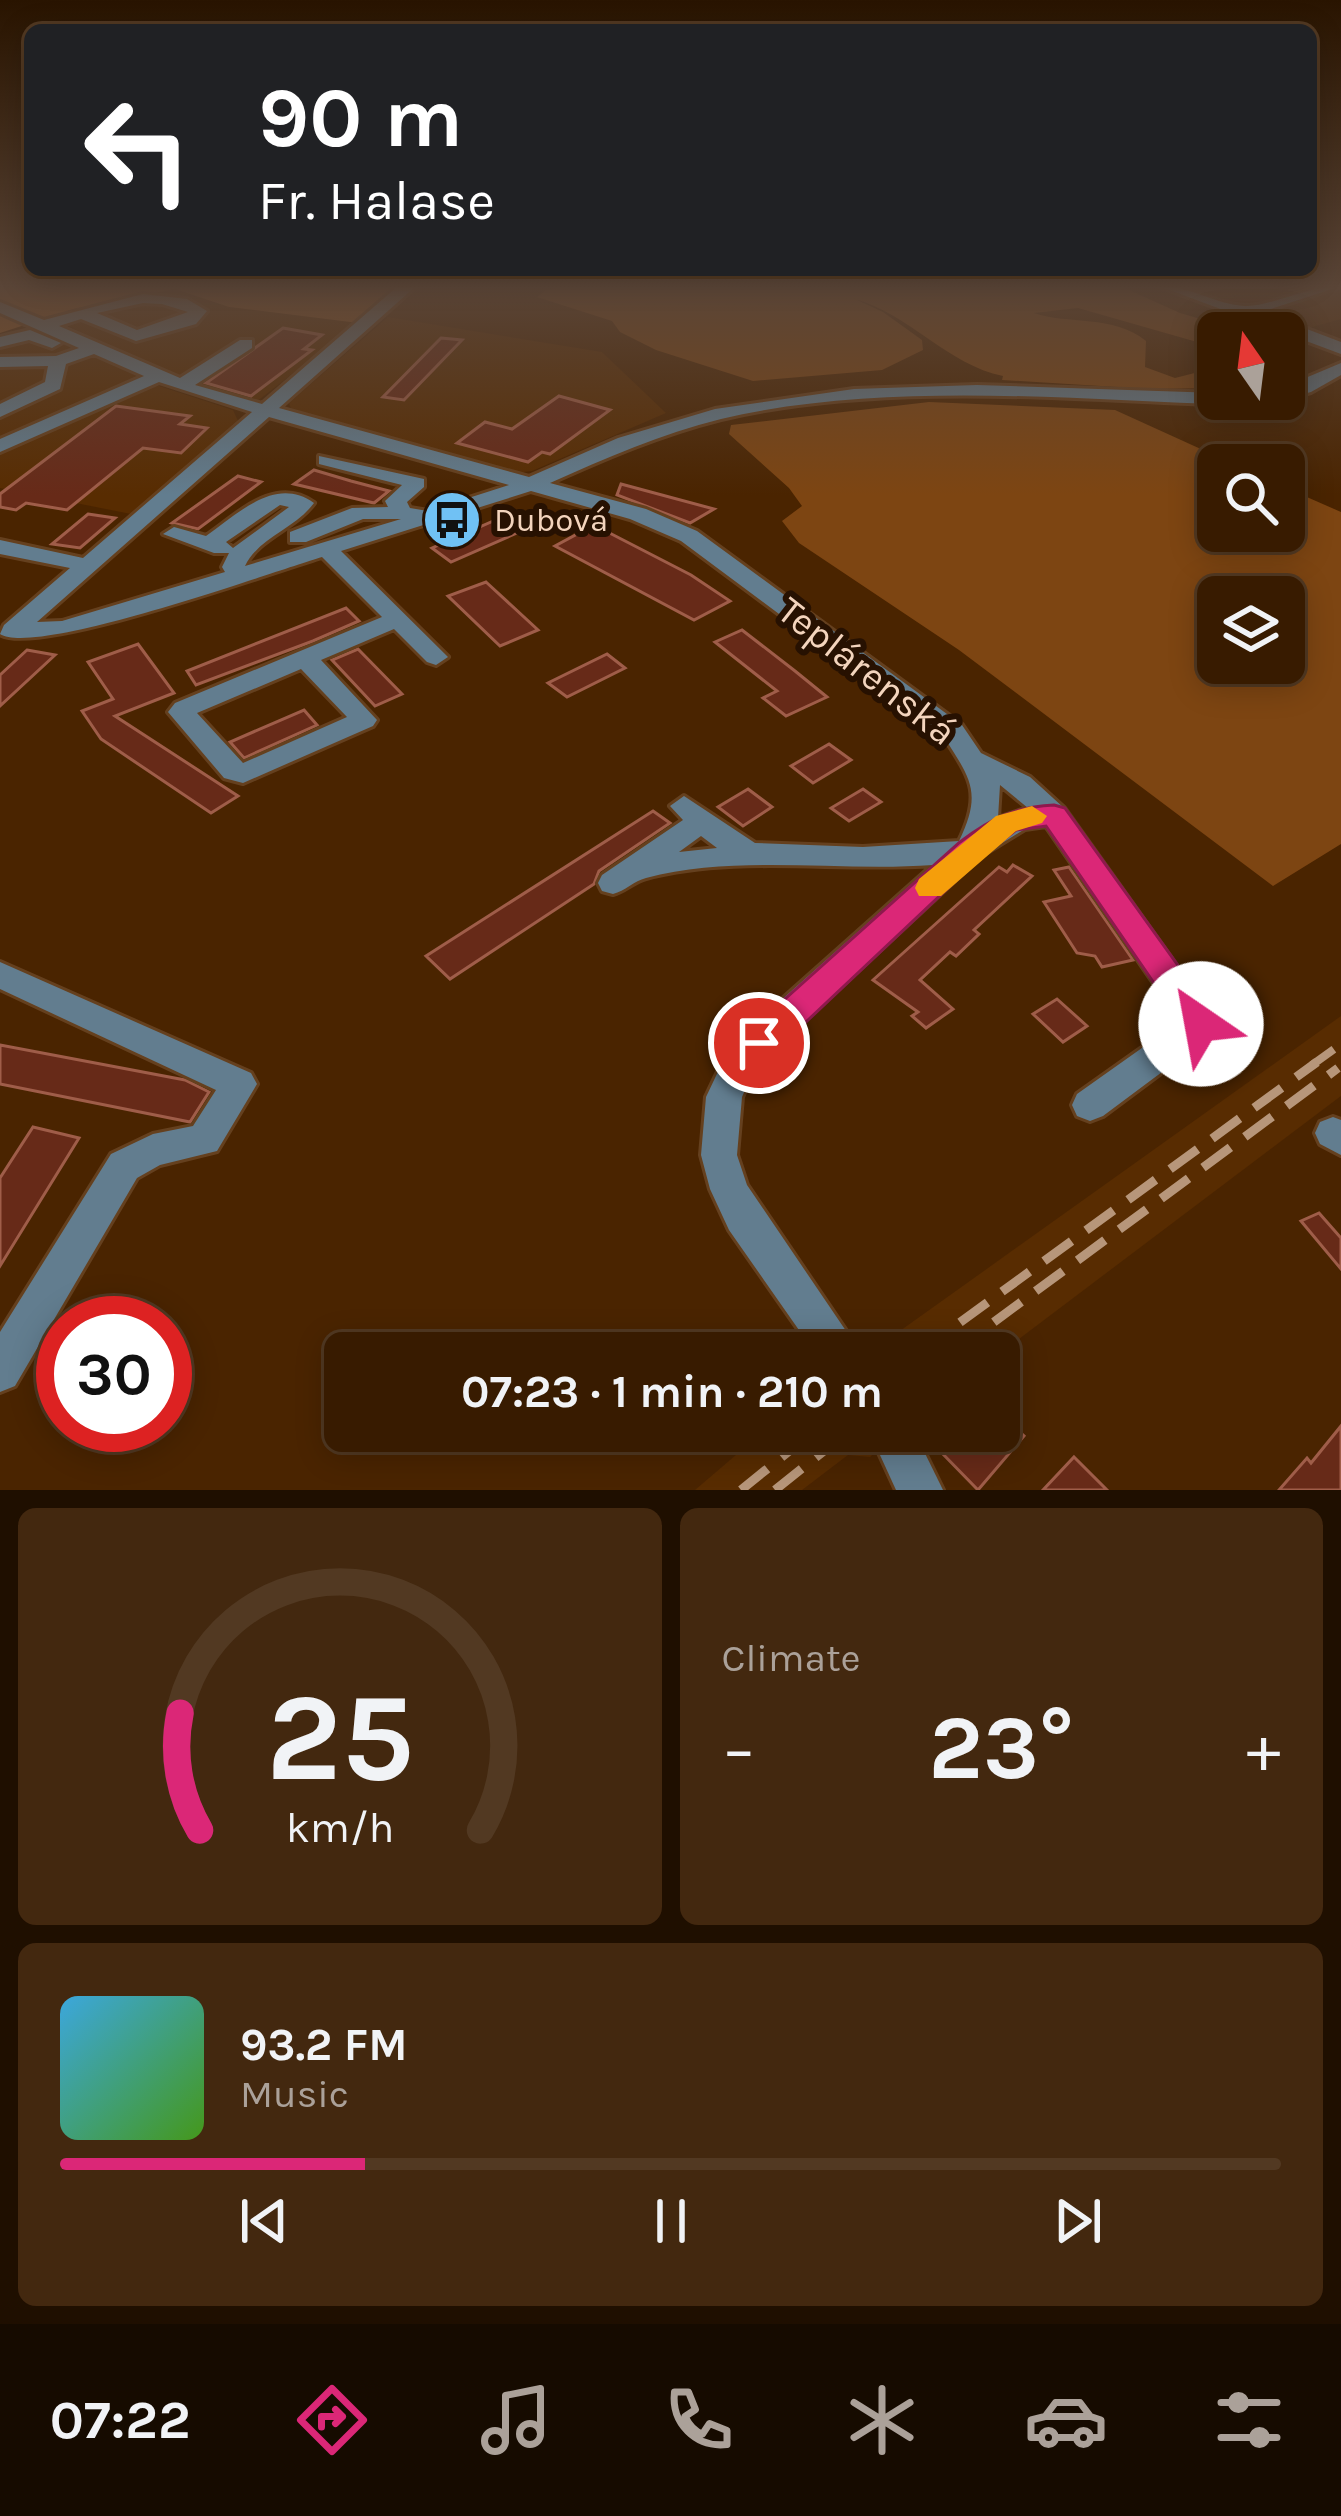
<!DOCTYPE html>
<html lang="en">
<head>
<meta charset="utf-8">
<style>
	:root { --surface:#381b00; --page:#43280f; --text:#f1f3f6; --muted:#aba199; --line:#523922; --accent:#db2777 }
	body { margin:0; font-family:Karla,sans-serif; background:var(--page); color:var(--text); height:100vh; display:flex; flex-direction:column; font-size:45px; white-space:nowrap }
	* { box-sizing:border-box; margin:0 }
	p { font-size:39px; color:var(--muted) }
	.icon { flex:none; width:66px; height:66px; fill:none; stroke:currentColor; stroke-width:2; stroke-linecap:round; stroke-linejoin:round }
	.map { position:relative; height:1490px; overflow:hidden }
	.panel { display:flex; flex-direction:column; gap:18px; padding:18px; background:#1f0f00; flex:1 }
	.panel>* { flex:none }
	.banner { position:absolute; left:24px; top:24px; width:1293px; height:252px; border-radius:18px; box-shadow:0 6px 30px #0003,0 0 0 3px var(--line); background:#202124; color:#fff; overflow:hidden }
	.needle { width:78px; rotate:346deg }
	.tools { position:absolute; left:1197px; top:312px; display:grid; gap:24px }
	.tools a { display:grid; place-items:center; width:108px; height:108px; border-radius:18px; background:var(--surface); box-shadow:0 6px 30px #0003,0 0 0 3px var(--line); font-size:60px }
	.speed { position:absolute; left:36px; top:1296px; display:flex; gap:24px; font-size:60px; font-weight:700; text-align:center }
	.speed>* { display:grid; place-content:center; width:156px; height:156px; border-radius:50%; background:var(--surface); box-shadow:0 6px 30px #0003,0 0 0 3px var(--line); line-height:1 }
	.speed .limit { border:18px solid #d22; background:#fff; color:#111 }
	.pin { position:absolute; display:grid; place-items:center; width:102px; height:102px; color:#fff; margin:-51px; border:6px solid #fff; border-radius:50%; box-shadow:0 3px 12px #0007 }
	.me { position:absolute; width:132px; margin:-66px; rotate:327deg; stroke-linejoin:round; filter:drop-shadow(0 0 9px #0008) }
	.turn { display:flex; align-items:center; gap:42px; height:252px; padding:0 36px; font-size:54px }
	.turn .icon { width:156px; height:156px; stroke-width:2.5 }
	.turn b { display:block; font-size:84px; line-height:102px }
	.big { font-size:90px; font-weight:700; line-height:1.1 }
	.panel .tile { flex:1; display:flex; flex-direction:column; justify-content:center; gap:18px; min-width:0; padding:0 42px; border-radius:18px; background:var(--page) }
	.panel .dial { align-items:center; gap:0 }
	.dial svg { height:312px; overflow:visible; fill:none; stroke:var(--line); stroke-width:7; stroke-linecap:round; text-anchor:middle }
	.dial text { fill:var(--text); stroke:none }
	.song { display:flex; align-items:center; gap:36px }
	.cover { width:144px; height:144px; border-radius:18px; background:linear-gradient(135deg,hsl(200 70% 55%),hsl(100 70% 35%)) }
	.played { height:12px; border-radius:6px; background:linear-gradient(90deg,var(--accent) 25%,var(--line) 25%) }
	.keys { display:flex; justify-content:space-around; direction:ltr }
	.heat { display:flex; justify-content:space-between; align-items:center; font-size:66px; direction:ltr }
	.panel .tiles { flex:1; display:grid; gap:18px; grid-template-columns:1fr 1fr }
	.tile:last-child { grid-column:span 2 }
	.trip { position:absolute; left:324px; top:1332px; width:696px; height:120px; border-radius:18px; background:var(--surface); box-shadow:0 6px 30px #0003,0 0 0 3px var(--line); font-weight:700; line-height:120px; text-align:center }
	.menu { display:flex; height:192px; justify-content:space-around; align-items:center; background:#160b00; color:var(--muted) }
	.menu .icon { width:84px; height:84px }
	.menu .current { color:var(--accent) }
	.menu b { font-size:54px; color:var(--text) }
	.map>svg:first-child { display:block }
	.built { fill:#582c01 }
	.green { fill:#7d4512; fill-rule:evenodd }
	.forest { fill:#955721 }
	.building { fill:#672a18; stroke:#9f5d49; stroke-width:3 }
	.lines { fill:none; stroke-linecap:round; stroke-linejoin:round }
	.minor-casing { stroke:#65401e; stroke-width:6 }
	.minor { fill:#627d8f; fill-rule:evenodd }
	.rail-far1 { stroke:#b7967a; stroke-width:8; stroke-dasharray:27 14; stroke-linecap:butt }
	.rail { stroke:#b7967a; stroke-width:9; stroke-dasharray:34 18; stroke-linecap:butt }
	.route { fill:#db2777; stroke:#8e194d; stroke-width:3 }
	.slow { fill:#f59e0b }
	.labels { text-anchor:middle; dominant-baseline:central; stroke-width:12; stroke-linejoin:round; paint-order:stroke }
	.far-poi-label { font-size:33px; fill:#f3d4bd; stroke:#271101; text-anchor:start }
	.street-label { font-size:39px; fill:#f3d4bd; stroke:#271101 }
</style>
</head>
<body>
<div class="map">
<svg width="1341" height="1490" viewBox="0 0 1341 1490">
	<rect width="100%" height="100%" fill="#4a2400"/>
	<g class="built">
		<path d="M1150 286H1341V319L1305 329 1271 327Z"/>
		<path d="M175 289 229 307 358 323 256 402 189 384 62 323 74 309Z"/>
		<path d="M388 317 602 352 666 413 532 471 507 474 294 418 289 403Z"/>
		<path d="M45 332 156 385 233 410 239 423 131 514 0 488V349Z"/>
		<path d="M1341 1016V1096L999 1354 869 1353Z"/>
		<path d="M764 1431H900L870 1457 848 1455 802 1490H695Z"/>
	</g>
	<g class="green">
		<path d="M572 286H1120L1180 313 1249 333H1218V348L1078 308 1034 313C1068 325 1113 314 1146 341L1145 367 1175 378 1218 367V388L1149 389 1002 380 1003 376C948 365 909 314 855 299L883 312 922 340 923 350 882 370 753 381 656 350 620 332 612 321 537 297 546 290Z"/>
		<path d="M929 402 1115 410 1236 465H1218V531H1284V487L1341 512V844L1273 886 959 650 799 543 782 521 802 506 789 488 729 434 731 425ZM1284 597V663H1218V597Z"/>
	</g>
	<path class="forest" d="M0 286H397L358 323 229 307 175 289 74 309 0 333Z"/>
	<g class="building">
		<path d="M283 328 322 335 304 349 312 350 251 396 206 383Z"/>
		<path d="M441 338 462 340 404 400 383 397Z"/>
		<path d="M559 396 610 410 550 454 542 452 528 462 457 443 485 422 512 429Z"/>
		<path d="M116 406 190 416 180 424 207 428 181 453 143 448 67 510 26 503 16 510 0 507V494Z"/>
		<path d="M314 470 351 481 389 491 374 503 294 484Z"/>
		<path d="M238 476 261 482 198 529 172 523Z"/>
		<path d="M621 484 714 509 690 523 617 495Z"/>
		<path d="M88 514 115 518 80 548 52 544Z"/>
		<path d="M507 515 526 529 451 562 432 548Z"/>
		<path d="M594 525 691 575 730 601 694 620 555 546Z"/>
		<path d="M486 582 538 630 500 646 448 596Z"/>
		<path d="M346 608 359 621 313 641 196 685 187 671Z"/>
		<path d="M742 630 795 671 827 697 786 716 763 698 777 691 715 642Z"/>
		<path d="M138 644 174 693 115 716 238 796 211 813 101 739 82 711 113 699 88 662Z"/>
		<path d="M358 649 402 694 375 706 332 660Z"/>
		<path d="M27 650 55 655 0 706V675Z"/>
		<path d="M607 654 625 668 567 697 548 683Z"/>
		<path d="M304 710 317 725 244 758 230 742Z"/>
		<path d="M829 744 851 760 813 783 791 766Z"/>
		<path d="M748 789 772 807 743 826 718 807Z"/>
		<path d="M863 789 881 802 849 821 831 808Z"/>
		<path d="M653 811 670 823 599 871 594 884 450 979 426 956Z"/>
		<path d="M1013 865 1032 876 974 930 979 934 956 956 950 952 920 980 953 1009 926 1028 912 1016 918 1012 873 980 999 867 1007 872Z"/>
		<path d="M1069 867 1133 960 1102 967 1095 956 1077 953 1044 902 1071 896 1054 870Z"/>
		<path d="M1057 999 1087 1026 1063 1042 1033 1014Z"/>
		<path d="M0 1045 185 1080 209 1092 190 1122 0 1084Z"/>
		<path d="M33 1127 79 1138 0 1266V1178Z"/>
		<path d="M1319 1213 1341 1238V1269L1301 1221Z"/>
		<path d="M999 1413 1024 1436 978 1490 938 1449 954 1431H999Z"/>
		<path d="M1341 1426V1490H1279L1307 1458 1311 1463Z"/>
		<path d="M1074 1457 1107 1490H1043Z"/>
	</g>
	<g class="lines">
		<defs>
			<g id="minor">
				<path d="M398 286H416L279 408 529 477 618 438 715 409 854 389 977 385 1218 393V399H1242L1233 405C1070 399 880 381 721 419 661 434 606 458 550 483L646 509 697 531 962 725 981 753 1030 777 1064 808 1218 1024 1213 1034 1103 1116 1090 1121 1077 1116 1072 1105 1077 1094 1180 1021 1046 826 1025 829 981 856 794 1030 751 1076 742 1097 737 1155 747 1185 861 1353H815L729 1230 710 1189 701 1155 706 1097 725 1057 770 1010 933 865C839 872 736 854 646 878 634 881 625 891 613 894L602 891 598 883 602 875 683 820 670 806 684 796 755 843 863 847 959 841C983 792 970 778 944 737L681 541 630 519 531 491 341 551 448 657 436 665 427 662 394 629 321 660 377 720 373 726 243 783 224 778 168 712 175 703 382 617 322 557C269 573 36 657 0 634L4 625 70 568 0 554V540L83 558 252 412 159 382 0 452V439L144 376 94 354 66 364 60 389 0 417V404L45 382 48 366 0 367V357L56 356 79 348 0 313V302L44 320 143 294 187 299 207 311 196 324 136 341 81 319 59 326 180 378 240 340H252V348L195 385 262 404ZM143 303 162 304 188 312 137 330 97 313ZM269 417 509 485 428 511 410 508 407 502 424 487V479L319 456V464L402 485 385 501 388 507 352 508 290 532V542H306L363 519H401L245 566C258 538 295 529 314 503 275 475 238 514 206 536L174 527 163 534 214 553H229L222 567 225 572 62 621 37 622ZM280 505 289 507 233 548 226 542ZM301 669 347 717 243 763 197 713ZM1000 785 1028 808 998 818ZM701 836 717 848 679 852Z"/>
				<path d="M1159 286C1191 286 1217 305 1245 306 1270 307 1306 286 1341 286L1262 312 1341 342V354Z"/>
				<path d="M30 330 61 343 52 348 29 340 0 347V337Z"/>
				<path d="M1341 363V375L1311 392 1284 399V387Z"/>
				<path d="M0 962 251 1073 257 1084 217 1151 160 1165 137 1178 15 1386 0 1392V1332L111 1154 153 1134 193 1126 216 1090 0 989Z"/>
				<path d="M1333 1117 1341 1120V1155L1320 1144 1315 1133 1320 1122Z"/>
				<path d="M869 1431H914L943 1490H896Z"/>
			</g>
		</defs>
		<use href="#minor" class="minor-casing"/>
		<use href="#minor" class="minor"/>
		<path class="rail-far1" d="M1312 1065 1341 1044"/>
		<g class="rail">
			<path d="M918 1353 1317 1062"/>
			<path d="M952 1353 1338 1068"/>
			<path d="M741 1490 814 1431"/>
			<path d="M775 1490 849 1431"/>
		</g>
	</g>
	<linearGradient id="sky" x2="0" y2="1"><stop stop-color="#291400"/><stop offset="0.58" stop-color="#5a4537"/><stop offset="1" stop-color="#5a4537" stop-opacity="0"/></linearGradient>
	<rect width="1341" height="495" fill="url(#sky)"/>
	<path class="route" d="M1054 805 1065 808 1213 1014 1218 1024 1213 1034 1201 1038 1189 1034 1046 826 1016 830 981 857 772 1054 759 1058 747 1054 742 1043 747 1033 960 842C992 818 1014 807 1054 805Z"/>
	<path class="slow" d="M1032 806 1047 816 1042 823 1016 831 941 896H919L915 888 919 879 996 816Z"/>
	<defs>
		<symbol id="bus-disc" viewBox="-11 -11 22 22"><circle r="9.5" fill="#70c1f4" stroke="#271101"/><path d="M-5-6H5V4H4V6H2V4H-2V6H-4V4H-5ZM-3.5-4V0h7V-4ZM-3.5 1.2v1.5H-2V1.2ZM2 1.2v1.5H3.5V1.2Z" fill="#111"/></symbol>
	</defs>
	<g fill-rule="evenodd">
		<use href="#bus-disc" x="419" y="487" width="66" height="66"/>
	</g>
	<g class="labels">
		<g class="far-poi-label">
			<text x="494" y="520">Dubová</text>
		</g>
		<g class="street-label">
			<text transform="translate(867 671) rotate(38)">Teplárenská</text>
		</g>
	</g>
</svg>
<div class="tools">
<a><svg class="needle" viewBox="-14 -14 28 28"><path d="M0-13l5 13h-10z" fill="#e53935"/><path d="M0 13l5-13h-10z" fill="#aba199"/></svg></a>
<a><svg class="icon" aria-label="search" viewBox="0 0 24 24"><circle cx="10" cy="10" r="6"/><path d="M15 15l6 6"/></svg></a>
<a><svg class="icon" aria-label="layers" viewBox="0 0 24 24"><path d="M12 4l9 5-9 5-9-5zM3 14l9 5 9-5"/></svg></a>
</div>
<div class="speed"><div class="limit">30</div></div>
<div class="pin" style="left:759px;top:1043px;background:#d93025"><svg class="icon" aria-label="arrive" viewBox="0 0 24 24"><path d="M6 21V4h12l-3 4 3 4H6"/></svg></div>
<svg class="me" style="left:1201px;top:1024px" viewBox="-20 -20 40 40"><circle r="19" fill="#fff"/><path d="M0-13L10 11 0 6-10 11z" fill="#db2777"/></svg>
<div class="trip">07:23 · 1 min · 210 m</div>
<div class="banner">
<div class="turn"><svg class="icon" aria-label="left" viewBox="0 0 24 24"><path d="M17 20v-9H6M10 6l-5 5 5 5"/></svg><div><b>90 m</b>Fr. Halase</div></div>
</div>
</div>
<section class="panel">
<div class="tiles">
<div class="tile dial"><svg viewBox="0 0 100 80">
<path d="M14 69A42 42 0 1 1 86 69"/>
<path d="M14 69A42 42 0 0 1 9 39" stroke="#db2777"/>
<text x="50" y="56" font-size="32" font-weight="700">25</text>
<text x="50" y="72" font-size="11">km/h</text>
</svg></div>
<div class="tile"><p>Climate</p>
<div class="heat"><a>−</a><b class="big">23°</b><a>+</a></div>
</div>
<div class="tile">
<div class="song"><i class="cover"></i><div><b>93.2 FM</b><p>Music</p></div></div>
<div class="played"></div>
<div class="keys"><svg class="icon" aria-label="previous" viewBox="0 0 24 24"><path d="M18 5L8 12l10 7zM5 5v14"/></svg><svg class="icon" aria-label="pause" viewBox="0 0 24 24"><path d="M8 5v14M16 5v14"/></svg><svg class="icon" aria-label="next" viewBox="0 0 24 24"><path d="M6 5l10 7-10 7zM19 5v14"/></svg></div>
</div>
</div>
</section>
<nav class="menu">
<b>07:22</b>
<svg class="icon current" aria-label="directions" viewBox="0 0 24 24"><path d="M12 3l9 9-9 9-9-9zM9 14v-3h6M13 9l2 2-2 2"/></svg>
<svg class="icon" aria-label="music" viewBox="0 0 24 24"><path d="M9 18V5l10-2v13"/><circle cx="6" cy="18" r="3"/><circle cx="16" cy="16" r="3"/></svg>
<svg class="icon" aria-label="phone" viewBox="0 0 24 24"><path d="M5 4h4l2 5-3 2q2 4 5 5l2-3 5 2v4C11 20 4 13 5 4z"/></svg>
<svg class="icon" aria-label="climate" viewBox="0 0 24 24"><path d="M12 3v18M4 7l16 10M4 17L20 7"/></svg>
<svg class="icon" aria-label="car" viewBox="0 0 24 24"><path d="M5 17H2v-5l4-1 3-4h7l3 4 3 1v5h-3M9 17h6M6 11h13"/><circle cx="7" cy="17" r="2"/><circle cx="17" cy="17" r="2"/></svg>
<svg class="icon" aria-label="filters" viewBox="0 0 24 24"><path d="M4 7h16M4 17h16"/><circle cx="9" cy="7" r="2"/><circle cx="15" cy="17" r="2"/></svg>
</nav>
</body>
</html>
